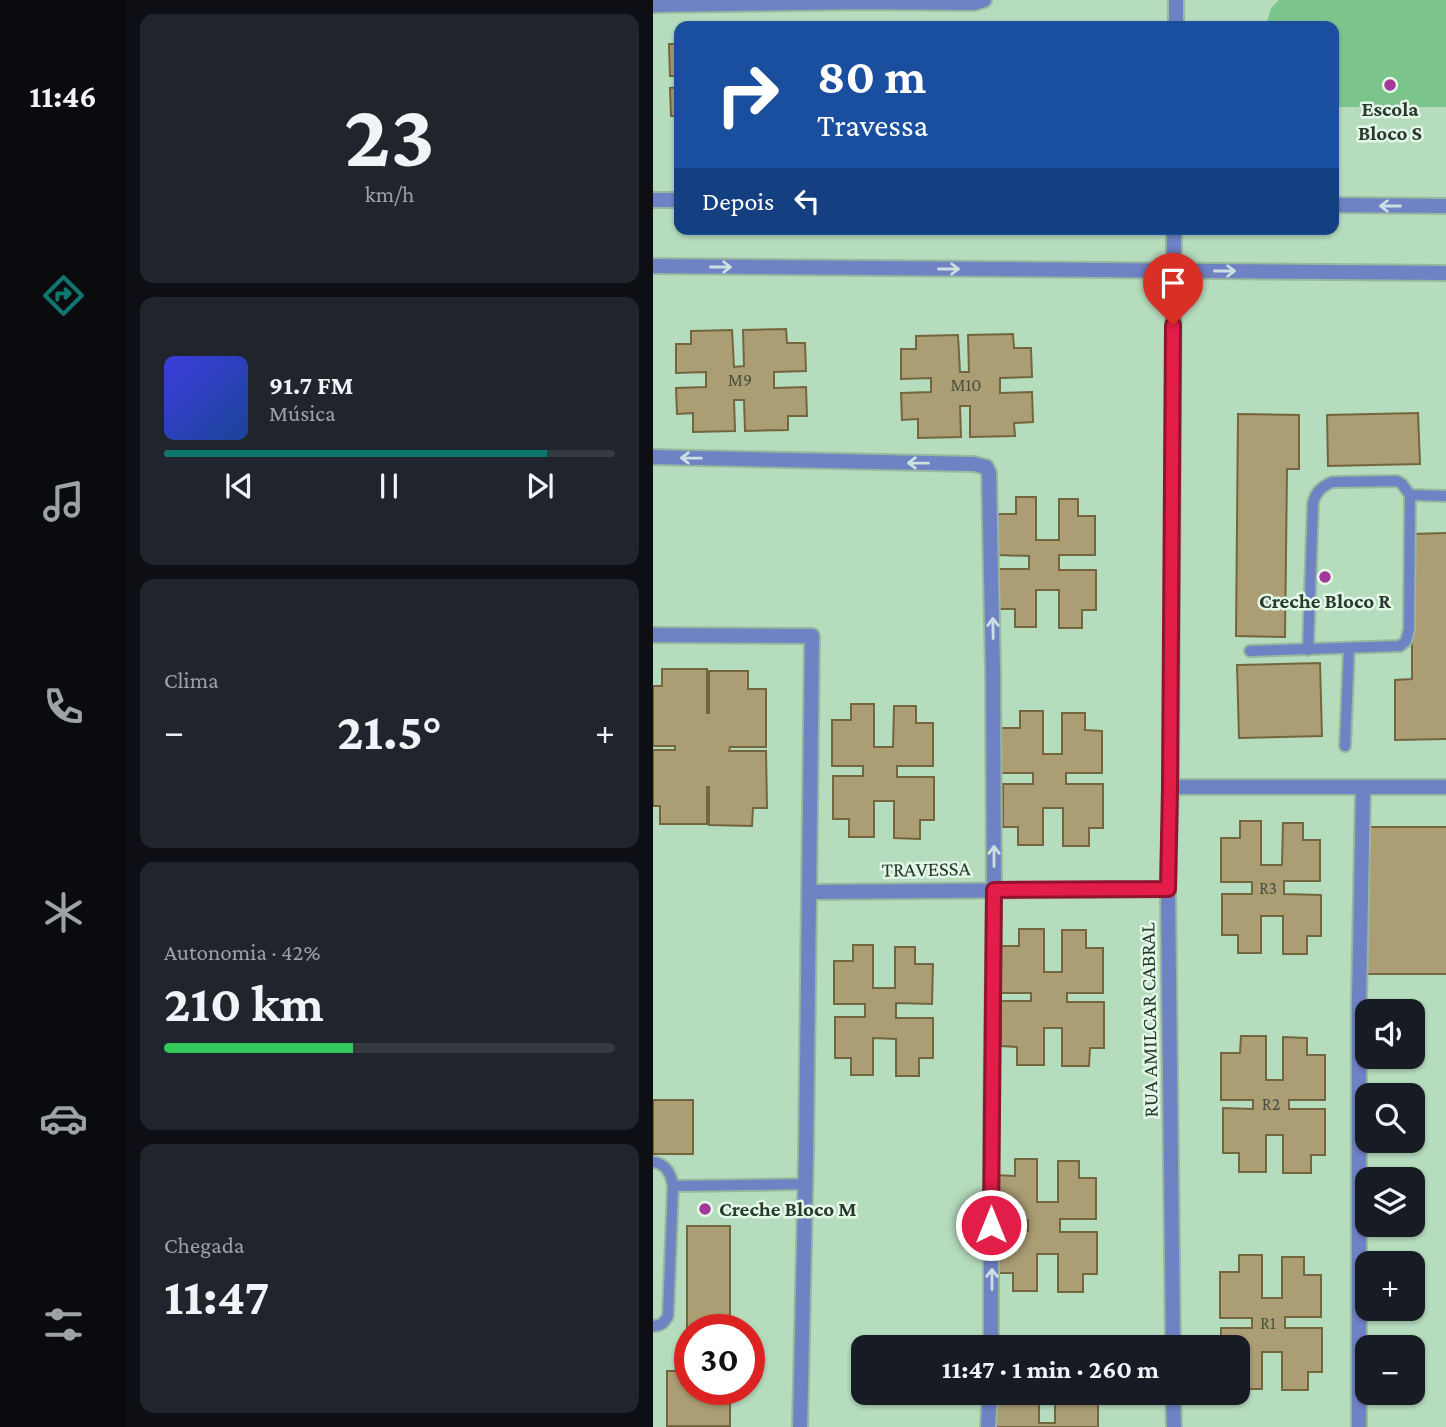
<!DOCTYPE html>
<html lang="pt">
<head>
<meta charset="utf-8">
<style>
	:root { --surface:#171b24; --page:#20242c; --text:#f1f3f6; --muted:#9ea1a6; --line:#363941; --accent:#0f766e }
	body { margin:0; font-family:"Crimson Pro",serif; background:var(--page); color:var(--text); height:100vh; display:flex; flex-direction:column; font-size:26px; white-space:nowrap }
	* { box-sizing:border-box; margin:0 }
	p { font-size:23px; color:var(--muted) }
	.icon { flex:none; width:38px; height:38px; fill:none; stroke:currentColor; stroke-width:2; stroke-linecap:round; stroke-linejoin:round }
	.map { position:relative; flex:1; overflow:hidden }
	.details { display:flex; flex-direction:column; gap:14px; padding:14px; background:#0d0f14; width:527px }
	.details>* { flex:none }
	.hud { position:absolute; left:21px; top:21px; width:665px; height:214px; border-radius:14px; box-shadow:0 2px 5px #0004; background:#1a4fa0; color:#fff; overflow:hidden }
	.tools { position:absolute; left:702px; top:999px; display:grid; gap:14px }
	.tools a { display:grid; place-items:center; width:70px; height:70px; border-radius:14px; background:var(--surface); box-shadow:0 2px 5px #0004; font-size:35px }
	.speed { position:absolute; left:21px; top:1314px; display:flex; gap:14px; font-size:35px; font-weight:700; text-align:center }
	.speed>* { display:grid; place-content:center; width:91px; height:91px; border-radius:50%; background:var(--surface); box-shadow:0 2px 5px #0004; line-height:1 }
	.speed .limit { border:10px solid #d22; background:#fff; color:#111 }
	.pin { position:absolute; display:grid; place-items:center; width:60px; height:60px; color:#fff; margin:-72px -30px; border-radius:50% 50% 50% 0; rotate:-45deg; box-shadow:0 0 7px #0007 }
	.pin .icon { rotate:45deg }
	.me { position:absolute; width:77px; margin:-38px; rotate:0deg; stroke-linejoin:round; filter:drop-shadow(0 0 5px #0008) }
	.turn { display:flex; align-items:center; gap:24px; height:147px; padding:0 28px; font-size:32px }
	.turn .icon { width:91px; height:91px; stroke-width:2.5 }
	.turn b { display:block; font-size:49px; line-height:60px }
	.then { display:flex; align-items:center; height:66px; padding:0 28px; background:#0003; gap:14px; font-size:26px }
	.big { font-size:52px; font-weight:700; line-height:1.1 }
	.details .tile { flex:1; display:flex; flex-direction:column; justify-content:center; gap:10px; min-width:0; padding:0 24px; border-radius:14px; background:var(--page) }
	.details .dial { align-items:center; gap:0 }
	.dial b { font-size:91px; line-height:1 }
	.song { display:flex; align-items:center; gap:21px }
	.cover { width:84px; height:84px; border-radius:10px; background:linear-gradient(135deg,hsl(240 70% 55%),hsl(220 70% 35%)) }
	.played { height:7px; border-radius:4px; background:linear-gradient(90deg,var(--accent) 85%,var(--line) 85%) }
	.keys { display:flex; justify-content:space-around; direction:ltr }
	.heat { display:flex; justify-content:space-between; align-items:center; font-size:38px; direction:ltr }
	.charge { height:10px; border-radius:5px; background:linear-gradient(90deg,#34c759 42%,var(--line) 0) }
	.trip { position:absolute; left:198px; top:1335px; width:399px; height:70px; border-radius:14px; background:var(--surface); box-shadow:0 2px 5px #0004; font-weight:700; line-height:70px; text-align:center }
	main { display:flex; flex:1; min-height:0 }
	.tab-bar { display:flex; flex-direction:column; width:126px; justify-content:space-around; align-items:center; background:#090b0e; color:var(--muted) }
	.tab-bar .icon { width:49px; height:49px }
	.tab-bar .current { color:var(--accent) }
	.tab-bar b { font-size:32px; color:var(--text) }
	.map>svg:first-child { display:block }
	.green { fill:#7bc58d }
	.building { fill:#ab9d74; stroke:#73653e; stroke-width:2 }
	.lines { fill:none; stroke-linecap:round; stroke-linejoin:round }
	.service-casing { stroke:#97b89e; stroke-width:14 }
	.minor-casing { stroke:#97b89e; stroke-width:18 }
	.tertiary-casing { stroke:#97b89e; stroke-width:18 }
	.service { stroke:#6f82c3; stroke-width:10 }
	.minor { stroke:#6f82c3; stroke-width:14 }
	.tertiary { stroke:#6f82c3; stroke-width:14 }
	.oneway { stroke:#cde0e1 }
	.route-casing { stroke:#92132f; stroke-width:18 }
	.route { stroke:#e11d48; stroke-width:12 }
	.poi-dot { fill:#a3399a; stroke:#e4f8e8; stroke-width:2.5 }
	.labels { text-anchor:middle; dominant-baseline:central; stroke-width:5; stroke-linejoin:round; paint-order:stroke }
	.number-label { font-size:18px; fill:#4a523f }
	.poi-label { font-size:21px; font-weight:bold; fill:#2a392d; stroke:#e4f8e8 }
	.street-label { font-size:21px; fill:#2a392d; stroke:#e4f8e8 }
</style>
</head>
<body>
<main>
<nav class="tab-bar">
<b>11:46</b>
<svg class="icon current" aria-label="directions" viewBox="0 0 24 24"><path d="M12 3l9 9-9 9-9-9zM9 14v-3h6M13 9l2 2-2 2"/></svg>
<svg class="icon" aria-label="music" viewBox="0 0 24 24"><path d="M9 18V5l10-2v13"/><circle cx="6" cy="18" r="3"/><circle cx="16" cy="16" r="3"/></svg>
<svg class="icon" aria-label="phone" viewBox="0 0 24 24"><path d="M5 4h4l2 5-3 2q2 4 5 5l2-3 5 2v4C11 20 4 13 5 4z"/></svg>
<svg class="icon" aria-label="climate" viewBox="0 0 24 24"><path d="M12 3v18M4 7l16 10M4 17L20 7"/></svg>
<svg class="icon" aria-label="car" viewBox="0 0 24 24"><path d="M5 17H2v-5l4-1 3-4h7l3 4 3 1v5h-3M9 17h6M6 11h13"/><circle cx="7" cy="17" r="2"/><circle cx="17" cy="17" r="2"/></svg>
<svg class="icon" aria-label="filters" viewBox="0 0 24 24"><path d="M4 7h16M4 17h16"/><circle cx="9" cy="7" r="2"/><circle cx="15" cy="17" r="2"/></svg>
</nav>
<section class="details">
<div class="tile dial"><b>23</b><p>km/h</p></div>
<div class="tile">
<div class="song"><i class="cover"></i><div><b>91.7 FM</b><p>Música</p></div></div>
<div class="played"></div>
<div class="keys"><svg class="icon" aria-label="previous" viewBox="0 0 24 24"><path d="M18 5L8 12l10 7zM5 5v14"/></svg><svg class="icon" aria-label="pause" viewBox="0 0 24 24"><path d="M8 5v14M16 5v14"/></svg><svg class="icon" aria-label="next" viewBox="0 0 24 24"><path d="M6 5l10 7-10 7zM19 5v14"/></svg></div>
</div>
<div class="tile"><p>Clima</p>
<div class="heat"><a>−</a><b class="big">21.5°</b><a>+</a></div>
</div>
<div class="tile"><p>Autonomia · 42%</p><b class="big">210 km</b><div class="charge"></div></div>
<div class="tile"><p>Chegada</p><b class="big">11:47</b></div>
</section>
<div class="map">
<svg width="794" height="1427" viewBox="0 0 794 1427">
	<rect width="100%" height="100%" fill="#b6dcbe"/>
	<path class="green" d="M626 0H793V107H681V26H613L618 8Z"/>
	<g class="building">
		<path d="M16 44H26V76H17Z"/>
		<path d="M26 87V116H18L17 88Z"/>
		<path d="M133 329 134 343H152L153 371 121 372V388L153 387 154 416H135V430L92 431 91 400H81L82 431 40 432V413L24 414 23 388 53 387V372L23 373V344H38V331L79 330 81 367 91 366 90 330Z"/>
		<path d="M360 334 361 348H378L379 377 347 378V393L379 392 380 422 361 423 362 436 317 437V406H307L308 437 265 438V419L249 420 248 393 278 392V378L248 379V349H263V336L305 335 307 372H316L315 335Z"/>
		<path d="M765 413 767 464 675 466 674 415Z"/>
		<path d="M585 414 646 415V469H634L632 637 583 636Z"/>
		<path d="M363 497H383V540H406V499H425V516H442V555H406V570H443V610H429V628H406V590H383V627H362V609H346V569H376V556L345 555V514H363Z"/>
		<path d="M794 533V739L742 740V680L759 679V534Z"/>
		<path d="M667 663 669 736 586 738 584 665Z"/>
		<path d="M9 669H54V713H56V671H95V689H113V747H77L76 751H113L114 808H100L99 826 56 825V787H54V824H7V806H0V750H22V746H0V686H9Z"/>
		<path d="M198 704H221V747H240L241 706H263V723H280V766H244V777H281V820H267V839L241 838V801H221V837H196V819H180V776H210V766H179V720H198Z"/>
		<path d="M367 711H390V754H409V713H432V730L449 731V773H413V784H450V828H436V846H410V808H390V845H365V827H350V784H380V773H348V728H367Z"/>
		<path d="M587 821H608V865H629L630 823H650V840H667V881H631V894L668 895V936H654V954H630V916H608V953H585V935H569V894H599V882H568V838H587Z"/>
		<rect x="711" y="827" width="83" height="147"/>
		<path d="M366 929H391V972H409V930H433V948H450V993H414V1002H451V1048H437L436 1066H409V1028H391V1065H364V1047L348 1046V1001H378V993H347V946H366Z"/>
		<path d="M200 945H220V988H242V947H262V964H280L279 1004 243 1003V1018H280V1058H266V1076H243V1039L220 1038V1075H198V1058H182V1017H212V1004H181V961H200Z"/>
		<path d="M588 1036H613V1080H630V1037L654 1038V1055H672V1100H636V1109H672V1155H658V1173H630V1135H613V1172H586V1153H570V1108L600 1109V1100H568V1053H587Z"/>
		<rect x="0" y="1100" width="40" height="54"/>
		<path d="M362 1159H384V1202H405V1161H426V1178H443V1219H407V1232H444V1274H430V1292H405V1254H384V1291H360V1273H345V1231H375V1220H343V1175L362 1176Z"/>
		<path d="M34 1226H77V1330H37V1390H77V1426H14V1371H34Z"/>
		<path d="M586 1255H609V1298H629V1257H651V1275H668V1317H632V1328H669V1372H655V1390H629V1352H609V1389H584V1348H568V1328H599V1318H567V1272H586Z"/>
		<path d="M359 1393H386V1423H402V1393H427V1399H445V1427H341V1396H359Z"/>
	</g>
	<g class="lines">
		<defs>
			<g id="service">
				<path d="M757 495 794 496"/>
				<path d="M597 651 747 646 753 641 756 629 757 495 749 484 744 481 679 482C668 487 663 492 660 503L655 650"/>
				<path d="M692 746 696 648"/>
				<path d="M0 1162C13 1164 18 1173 20 1186L15 1316C11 1323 8 1326 0 1326"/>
				<path d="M20 1186 153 1184"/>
			</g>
			<g id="minor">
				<path d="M0 5 208 2 321 3 331 0"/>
				<path d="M523 26V0"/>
				<path d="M0 457 321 464 333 467 336 473 340 672 341 890 338 1113V1348"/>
				<path d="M0 635 159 636 153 1154 147 1427"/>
				<path d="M518 787H794"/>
				<path d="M156 892 515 889"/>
				<path d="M520 1348 515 889 518 787 521 229"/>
				<path d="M520 1393 521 1427"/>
				<path d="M335 1427 337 1393"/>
				<path d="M706 1427V1002L710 788"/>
			</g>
			<g id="tertiary">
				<path d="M0 200H26"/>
				<path d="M681 205 794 206"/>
				<path d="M0 266 794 273"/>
			</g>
		</defs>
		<use href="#service" class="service-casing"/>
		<use href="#minor" class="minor-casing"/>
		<use href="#tertiary" class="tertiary-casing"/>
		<use href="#service" class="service"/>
		<use href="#minor" class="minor"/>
		<use href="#tertiary" class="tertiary"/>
	</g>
	<defs><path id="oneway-shaft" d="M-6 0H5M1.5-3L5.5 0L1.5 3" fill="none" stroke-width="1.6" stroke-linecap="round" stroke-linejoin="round" transform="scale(1.75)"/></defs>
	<g class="oneway">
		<use href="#oneway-shaft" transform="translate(737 206) rotate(-180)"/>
		<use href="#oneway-shaft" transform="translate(68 267)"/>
		<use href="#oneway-shaft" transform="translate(296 269)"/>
		<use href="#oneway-shaft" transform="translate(572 271)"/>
		<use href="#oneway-shaft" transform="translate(38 458) rotate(-179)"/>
		<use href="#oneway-shaft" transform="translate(265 463) rotate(-179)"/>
		<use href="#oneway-shaft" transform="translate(340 628) rotate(-91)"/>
		<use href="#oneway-shaft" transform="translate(341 856) rotate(-90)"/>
		<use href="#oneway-shaft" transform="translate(339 1279) rotate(-90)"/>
	</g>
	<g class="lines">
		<defs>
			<path id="route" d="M338 1225 341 890 515 889 517 787 520 325"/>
		</defs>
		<use href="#route" class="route-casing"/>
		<use href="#route" class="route"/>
	</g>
	<g class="poi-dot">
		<circle cx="737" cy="85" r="7"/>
		<circle cx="672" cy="577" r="7"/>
		<circle cx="52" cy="1209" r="7"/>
	</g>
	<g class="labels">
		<g class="number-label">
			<text x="87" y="380">M9</text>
			<text x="313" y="385">M10</text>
			<text x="615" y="888">R3</text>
			<text x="618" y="1104">R2</text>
			<text x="615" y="1323">R1</text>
		</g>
		<g class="poi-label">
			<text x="737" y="109">Escola<tspan x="737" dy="24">Bloco S</tspan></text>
			<text x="672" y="601">Creche Bloco R</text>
			<text x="66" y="1209" text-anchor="start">Creche Bloco M</text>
		</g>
		<g class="street-label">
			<text transform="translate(273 869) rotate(-1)">TRAVESSA</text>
			<text transform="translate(496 1020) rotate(-91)">RUA AMILCAR CABRAL</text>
		</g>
	</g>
</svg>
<div class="tools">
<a><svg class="icon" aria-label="sound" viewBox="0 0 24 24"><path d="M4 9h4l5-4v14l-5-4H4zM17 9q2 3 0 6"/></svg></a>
<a><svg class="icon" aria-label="search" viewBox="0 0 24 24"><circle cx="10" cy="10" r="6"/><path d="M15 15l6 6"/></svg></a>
<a><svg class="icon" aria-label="layers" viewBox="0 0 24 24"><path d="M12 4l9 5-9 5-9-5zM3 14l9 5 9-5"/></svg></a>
<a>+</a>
<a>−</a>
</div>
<div class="speed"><div class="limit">30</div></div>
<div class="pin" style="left:520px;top:325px;background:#d93025"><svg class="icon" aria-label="arrive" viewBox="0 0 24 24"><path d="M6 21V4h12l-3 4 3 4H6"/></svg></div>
<svg class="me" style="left:338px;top:1225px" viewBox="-20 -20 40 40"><circle r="17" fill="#e11d48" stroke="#fff" stroke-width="3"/><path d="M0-11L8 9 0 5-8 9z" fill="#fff"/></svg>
<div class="trip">11:47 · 1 min · 260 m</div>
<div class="hud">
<div class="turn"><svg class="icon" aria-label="right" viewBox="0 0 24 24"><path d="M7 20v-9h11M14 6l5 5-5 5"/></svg><div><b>80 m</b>Travessa</div></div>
<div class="then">Depois<svg class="icon" aria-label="left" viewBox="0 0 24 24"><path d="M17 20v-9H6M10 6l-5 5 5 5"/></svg></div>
</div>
</div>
</main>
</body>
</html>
